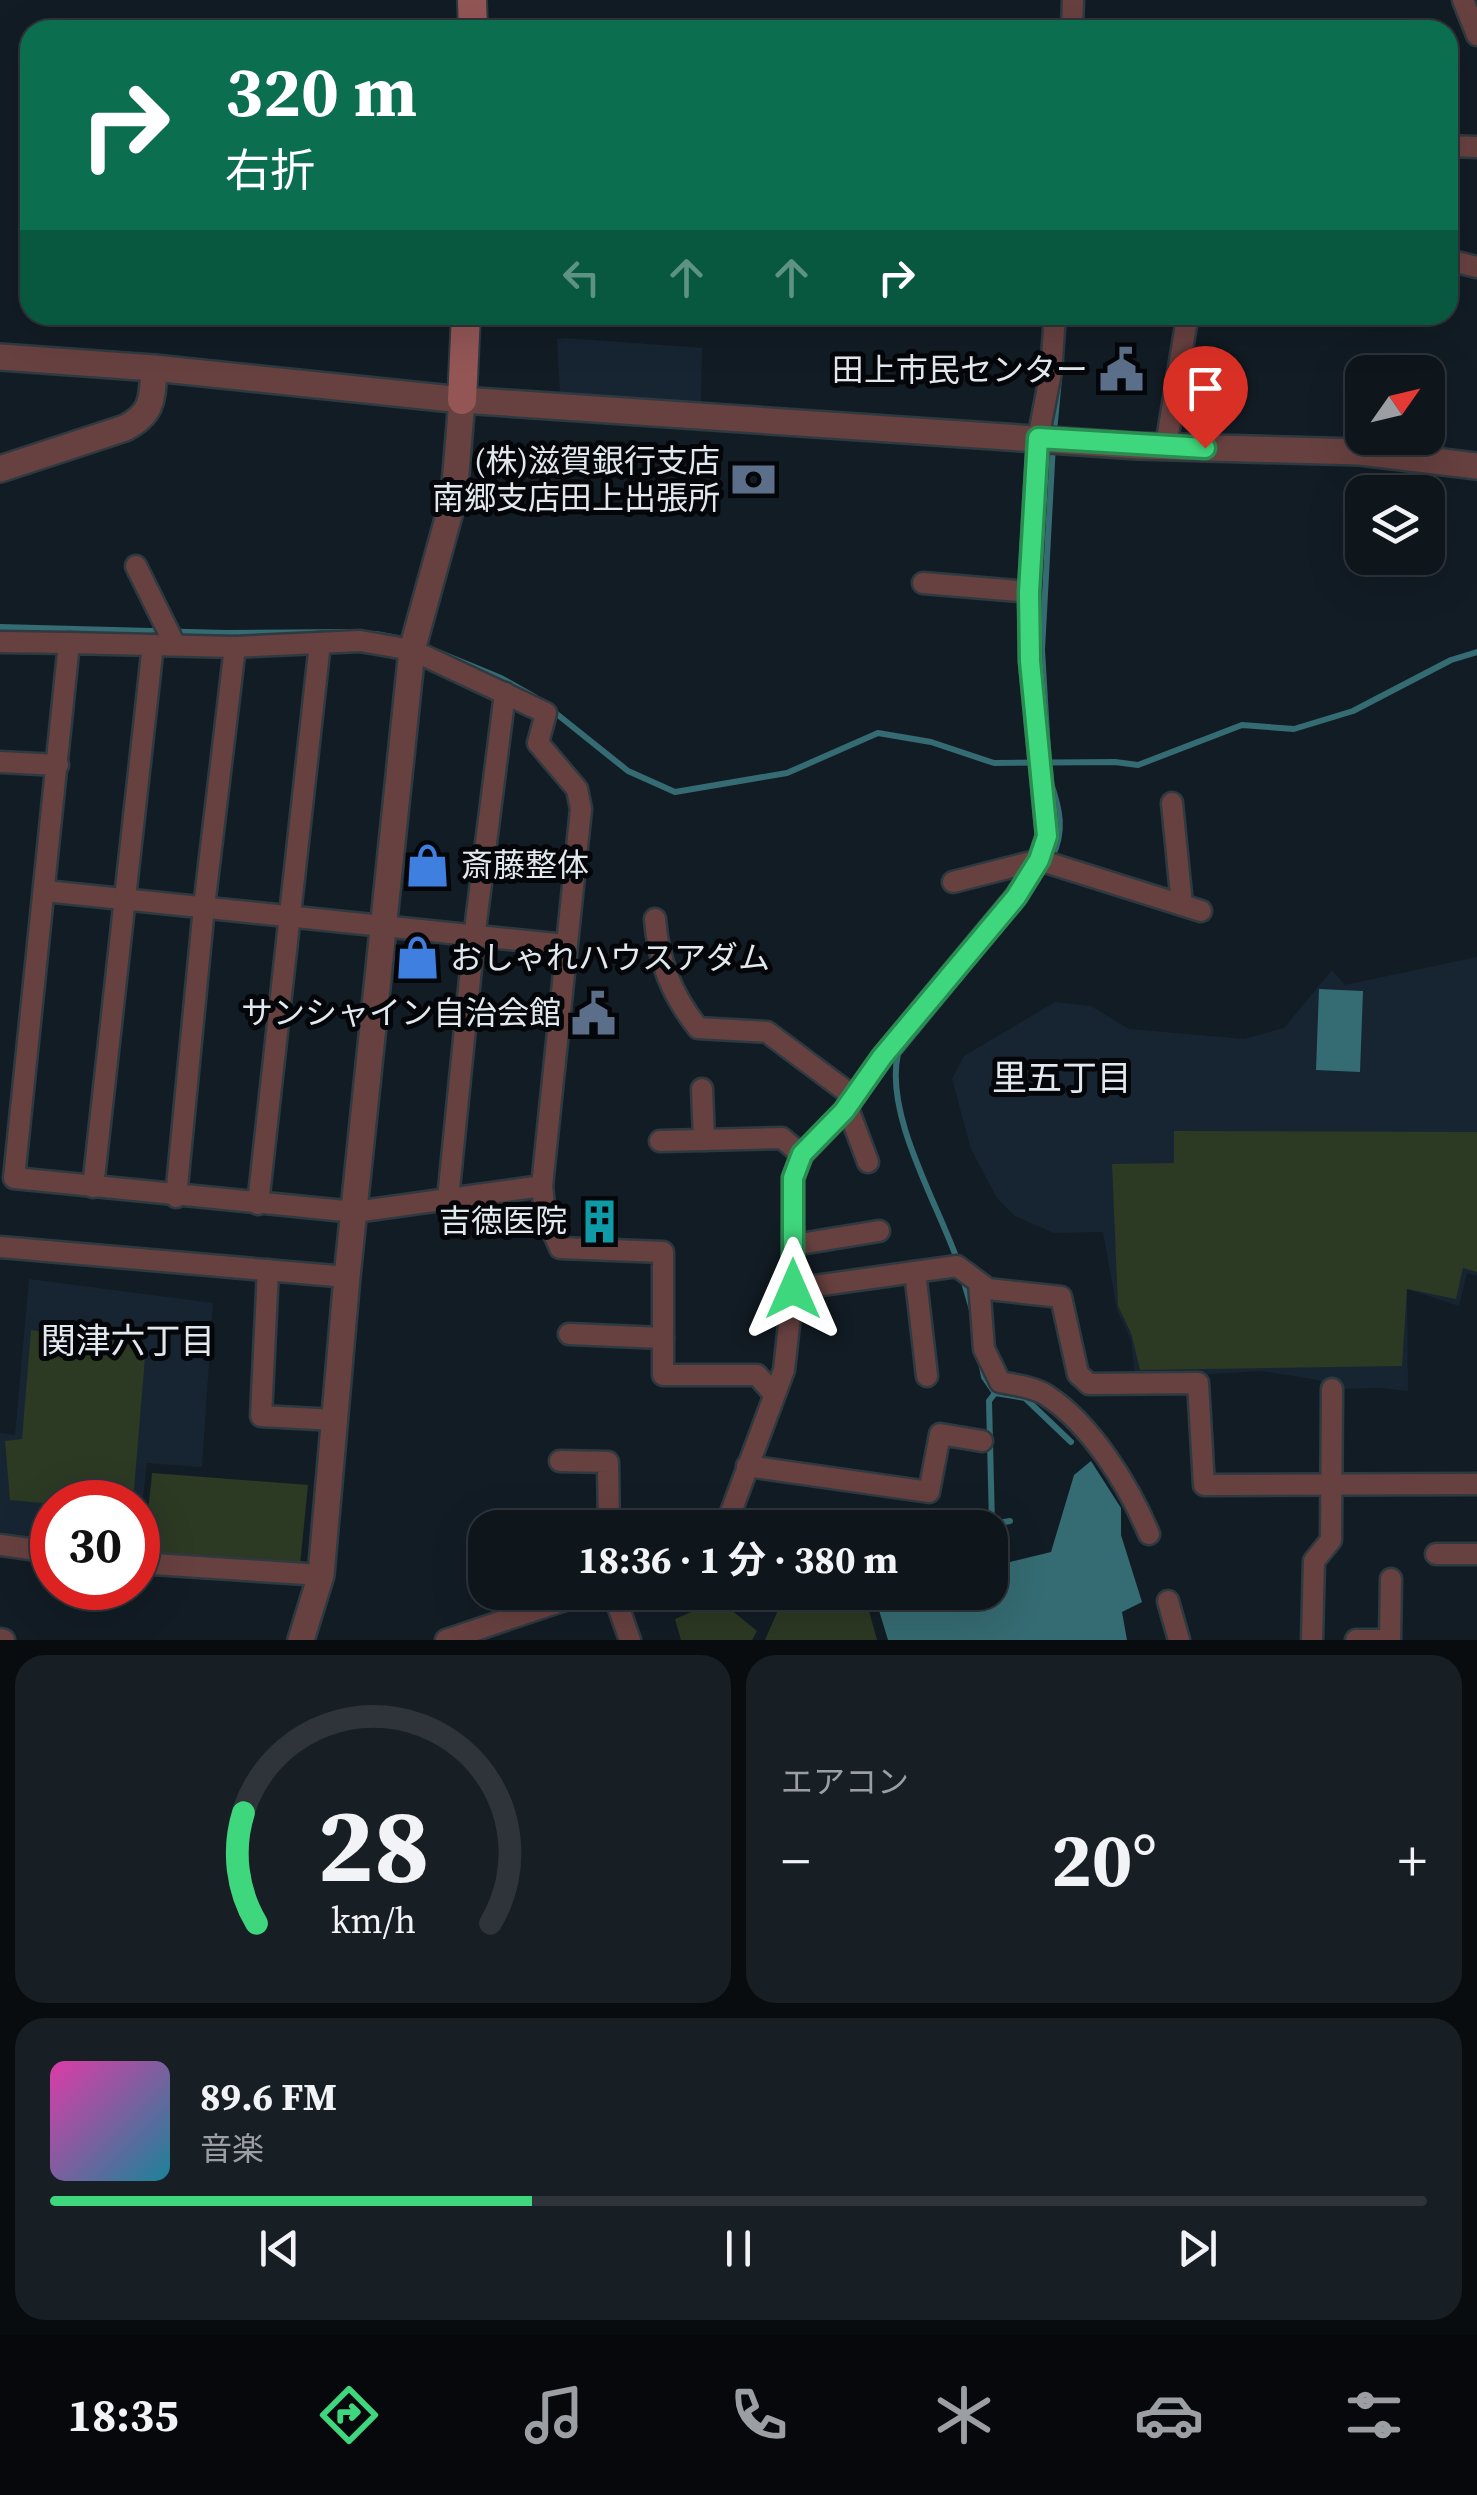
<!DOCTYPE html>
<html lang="ja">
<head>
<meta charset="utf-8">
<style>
	:root { --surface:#0e151b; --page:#171e24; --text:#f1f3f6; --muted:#9b9fa3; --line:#2e343a; --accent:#3fd77d }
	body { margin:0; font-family:"Source Serif 4","Noto Sans JP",serif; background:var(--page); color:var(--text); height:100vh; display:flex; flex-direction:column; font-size:38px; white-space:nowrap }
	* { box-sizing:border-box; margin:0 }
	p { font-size:32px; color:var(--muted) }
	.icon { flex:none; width:55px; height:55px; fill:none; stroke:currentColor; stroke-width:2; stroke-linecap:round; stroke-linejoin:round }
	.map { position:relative; height:1640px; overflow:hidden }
	.details { display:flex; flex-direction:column; gap:15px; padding:15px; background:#080c0f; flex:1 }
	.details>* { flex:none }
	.hud { position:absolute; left:20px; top:20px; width:1438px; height:305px; border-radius:30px; box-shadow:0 10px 40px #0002,0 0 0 2px var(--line); background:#0b6e4f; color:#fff; overflow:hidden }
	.needle { width:65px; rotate:56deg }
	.buttons { position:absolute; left:1345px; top:355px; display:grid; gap:20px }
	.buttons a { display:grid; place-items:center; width:100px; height:100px; border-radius:20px; background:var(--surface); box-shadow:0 10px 40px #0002,0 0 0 2px var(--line); font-size:50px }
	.speed { position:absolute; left:30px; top:1480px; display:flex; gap:20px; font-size:50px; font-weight:700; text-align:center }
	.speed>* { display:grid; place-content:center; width:130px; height:130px; border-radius:50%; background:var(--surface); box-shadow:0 10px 40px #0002,0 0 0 2px var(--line); line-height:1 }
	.speed .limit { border:15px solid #d22; background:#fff; color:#111 }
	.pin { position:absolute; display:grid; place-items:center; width:85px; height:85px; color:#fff; margin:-102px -42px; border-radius:50% 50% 50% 0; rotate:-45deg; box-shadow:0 0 10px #0007 }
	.pin .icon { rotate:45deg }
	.me { position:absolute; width:110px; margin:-55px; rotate:0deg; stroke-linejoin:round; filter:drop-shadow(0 0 8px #0008) }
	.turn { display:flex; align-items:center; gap:35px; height:210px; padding:0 40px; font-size:45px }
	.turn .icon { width:130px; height:130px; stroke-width:2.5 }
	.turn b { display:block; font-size:70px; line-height:85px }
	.lanes { display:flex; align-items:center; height:95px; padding:0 40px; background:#0003; justify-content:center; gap:50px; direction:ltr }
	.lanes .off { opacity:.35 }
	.big { font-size:75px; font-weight:700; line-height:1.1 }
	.details .widget { flex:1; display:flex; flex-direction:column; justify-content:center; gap:15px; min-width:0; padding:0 35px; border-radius:30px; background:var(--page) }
	.details .dial { align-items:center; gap:0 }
	.dial svg { height:260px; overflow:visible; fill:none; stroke:var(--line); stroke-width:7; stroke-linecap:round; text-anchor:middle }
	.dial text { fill:var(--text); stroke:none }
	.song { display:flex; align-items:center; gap:30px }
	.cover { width:120px; height:120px; border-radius:15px; background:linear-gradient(135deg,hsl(320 70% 55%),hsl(190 70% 35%)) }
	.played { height:10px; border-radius:5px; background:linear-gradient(90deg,var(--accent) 35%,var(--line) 35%) }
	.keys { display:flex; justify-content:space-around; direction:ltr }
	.heat { display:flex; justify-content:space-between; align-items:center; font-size:55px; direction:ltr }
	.details .tiles { flex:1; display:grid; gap:15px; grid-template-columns:1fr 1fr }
	.widget:last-child { grid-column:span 2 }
	.trip { position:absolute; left:468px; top:1510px; width:540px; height:100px; border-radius:30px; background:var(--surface); box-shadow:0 10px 40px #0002,0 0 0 2px var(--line); font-weight:700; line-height:100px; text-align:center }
	.dock { display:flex; height:160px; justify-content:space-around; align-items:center; background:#06080b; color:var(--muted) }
	.dock .icon { width:70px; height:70px }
	.dock .on { color:var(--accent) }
	.dock b { font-size:45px; color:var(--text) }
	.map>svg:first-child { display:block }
	.built { fill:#172532 }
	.green { fill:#2c3923 }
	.water { fill:#356b72 }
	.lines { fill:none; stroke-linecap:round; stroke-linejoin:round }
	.stream { stroke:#356b72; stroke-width:6 }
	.minor-casing { stroke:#2f3940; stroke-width:25 }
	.tertiary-casing { stroke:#2f3940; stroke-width:30 }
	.secondary-casing { stroke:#2f3940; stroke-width:32 }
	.minor { stroke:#674140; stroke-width:20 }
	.tertiary { stroke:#674140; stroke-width:25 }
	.secondary { stroke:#935655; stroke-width:28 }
	.route-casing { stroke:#298c51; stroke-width:25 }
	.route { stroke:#3fd77d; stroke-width:18 }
	.labels { text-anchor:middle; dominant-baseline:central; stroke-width:10; stroke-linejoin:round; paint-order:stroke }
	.poi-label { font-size:32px; fill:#e1e8ee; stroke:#040609; text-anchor:end }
	.neighbourhood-label { font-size:35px; fill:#e1e8ee; stroke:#040609 }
</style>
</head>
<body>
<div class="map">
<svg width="1477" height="1640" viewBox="0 0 1477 1640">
	<rect width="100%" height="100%" fill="#121c24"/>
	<g class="built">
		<path d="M566 338 702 348 701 402 560 395 557 339Z"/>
		<path d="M1477 957V1276L1467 1273 1459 1306 1407 1289 1408 1391 1382 1388 1332 1389 1318 1380 1263 1371 1135 1378 1131 1340 1117 1310 1103 1232 1054 1233 1015 1216 997 1198 971 1149 952 1079 964 1056 1055 1002 1091 1006 1129 1029 1244 1039 1284 1028 1332 970 1345 985Z"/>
		<path d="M29 1279 213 1303 202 1467 147 1463 138 1539V1502H52V1539L0 1532V1433L15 1435Z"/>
	</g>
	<g class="green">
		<path d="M1174 1131 1477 1132V1272L1463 1268 1456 1299 1407 1289 1402 1366 1140 1370 1131 1333 1118 1306 1112 1164 1174 1163Z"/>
		<path d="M31 1330 146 1345 133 1502 52 1504 10 1500 5 1441 22 1439Z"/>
		<path d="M152 1473 308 1485 300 1565 144 1553Z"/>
		<path d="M786 1592 864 1593 877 1640H765Z"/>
		<path d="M719 1600 757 1631 752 1640H681L675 1619Z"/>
	</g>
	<g class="water">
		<path d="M1319 989 1363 991 1360 1072 1316 1070Z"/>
		<path d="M1091 1461 1121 1508V1535L1142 1602 1122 1612 1127 1640H888L874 1594 990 1592V1567L1051 1552 1074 1475Z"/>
	</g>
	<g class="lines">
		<g class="stream">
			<path d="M1054 432 1059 379"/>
			<path d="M0 627 227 633 354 632"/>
			<path d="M376 634 408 640"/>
			<path d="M438 652 501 678 535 697"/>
			<path d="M553 711 628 771 675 792 787 773 878 733 931 742 994 763 1115 762 1138 765 1242 725 1294 729 1353 711 1451 660 1477 652"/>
			<path d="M1048 751 1042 650 1053 444"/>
			<path d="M1051 783C1060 810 1065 831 1052 857"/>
			<path d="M958 1262C938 1204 884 1115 898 1054L1024 901"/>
			<path d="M963 1279 972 1310"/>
			<path d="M981 1362 984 1377 995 1393 1025 1398 1071 1442"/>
			<path d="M995 1393 989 1401 992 1524 1010 1521"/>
		</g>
		<defs>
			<g id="minor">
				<path d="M1463 0 1477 35"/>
				<path d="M1072 30 1073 0"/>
				<path d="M1448 146 1477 147"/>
				<path d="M1448 260 1477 267"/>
				<path d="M1166 446 1186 325 1191 315"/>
				<path d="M136 566 175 645"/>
				<path d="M923 583 1029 592"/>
				<path d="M360 641 412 650 546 713 538 743 577 789 581 809 542 1186 355 1212 14 1178 69 643 235 647Z"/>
				<path d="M0 642 69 643"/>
				<path d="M0 762 58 765"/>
				<path d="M953 882 1039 860 1182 905 1172 803"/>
				<path d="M45 891 566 945"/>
				<path d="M1182 905 1201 911"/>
				<path d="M655 919C658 961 672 995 698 1028L767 1032 854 1097"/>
				<path d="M702 1089 704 1140"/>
				<path d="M847 1106 868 1162"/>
				<path d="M660 1141 782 1138 802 1155"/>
				<path d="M542 1186 545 1214 560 1248 663 1252V1375H757L774 1394"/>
				<path d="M93 1187 153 645"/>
				<path d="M176 1197 204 907 235 647"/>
				<path d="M448 1199 474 938 505 693"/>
				<path d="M258 1204 320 643"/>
				<path d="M794 1245 879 1231"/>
				<path d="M0 1247 347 1277"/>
				<path d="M268 1270 261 1416 335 1420"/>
				<path d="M915 1272 927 1376"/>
				<path d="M979 1283 984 1349 1000 1382C1014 1385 1034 1387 1046 1395 1091 1424 1129 1486 1149 1534"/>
				<path d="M793 1289 957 1266 988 1289 1061 1297 1078 1374 1089 1384 1198 1383 1204 1485 1477 1484"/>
				<path d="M569 1334 663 1338"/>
				<path d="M560 1461 608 1462 609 1528"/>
				<path d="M747 1466 929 1492 940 1434 982 1441"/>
				<path d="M725 1528 784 1370 793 1289V1178L802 1155 844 1111 882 1057 1015 897 1039 860 1047 836 1030 661 1029 592 1038 439 1051 372 1055 315"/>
				<path d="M0 1545 52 1552"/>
				<path d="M1436 1554H1477"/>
				<path d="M138 1563 321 1575"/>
				<path d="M613 1592 630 1640"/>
				<path d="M1168 1601 1179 1640"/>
				<path d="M0 1639 4 1640"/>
				<path d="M446 1640 589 1592"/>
				<path d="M1312 1640 1314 1561 1331 1540 1332 1389"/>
				<path d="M1356 1640H1390"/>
				<path d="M1390 1640 1391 1579"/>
			</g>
			<g id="tertiary">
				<path d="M0 357 154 368 462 400 1138 446 1360 452 1477 466"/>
				<path d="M0 469 125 428C154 413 152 398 154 368"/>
				<path d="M301 1640 321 1575 347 1277 412 650 454 497 462 400"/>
			</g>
			<g id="secondary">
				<path d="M472 0 473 30"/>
				<path d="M462 400 466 315"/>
			</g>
		</defs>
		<use href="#minor" class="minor-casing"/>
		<use href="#tertiary" class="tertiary-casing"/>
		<use href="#secondary" class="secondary-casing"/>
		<use href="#minor" class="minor"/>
		<use href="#tertiary" class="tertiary"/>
		<use href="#secondary" class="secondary"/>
	</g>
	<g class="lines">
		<defs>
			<path id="route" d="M793 1289V1178L802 1154 844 1111 882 1057 1016 897 1039 860 1047 836 1030 661 1029 592 1038 438 1205 448"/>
		</defs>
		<use href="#route" class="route-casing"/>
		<use href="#route" class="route"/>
	</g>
	<defs>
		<symbol id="civic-bare" viewBox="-9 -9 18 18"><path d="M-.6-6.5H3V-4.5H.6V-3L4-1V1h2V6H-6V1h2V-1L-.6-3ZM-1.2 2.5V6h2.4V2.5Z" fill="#5c6f8a" stroke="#040609" stroke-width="2.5" paint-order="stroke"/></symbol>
		<symbol id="bank-bare" viewBox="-9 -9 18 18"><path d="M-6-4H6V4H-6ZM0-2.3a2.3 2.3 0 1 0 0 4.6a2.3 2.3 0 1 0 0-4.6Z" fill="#5c6f8a" stroke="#040609" stroke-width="2.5" paint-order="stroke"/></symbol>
		<symbol id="shop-bare" viewBox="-9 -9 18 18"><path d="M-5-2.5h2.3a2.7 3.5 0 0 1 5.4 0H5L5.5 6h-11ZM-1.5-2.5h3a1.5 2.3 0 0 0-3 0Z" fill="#3f7fe0" stroke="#040609" stroke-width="2.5" paint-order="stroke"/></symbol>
		<symbol id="building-bare" viewBox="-9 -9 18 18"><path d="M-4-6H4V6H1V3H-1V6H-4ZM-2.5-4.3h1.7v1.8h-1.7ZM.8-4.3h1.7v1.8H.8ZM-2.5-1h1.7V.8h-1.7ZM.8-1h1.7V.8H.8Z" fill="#0f9aa8" stroke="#040609" stroke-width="2.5" paint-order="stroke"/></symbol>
	</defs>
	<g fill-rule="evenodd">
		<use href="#civic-bare" x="1090" y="338" width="63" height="63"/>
		<use href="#bank-bare" x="722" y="448" width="63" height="63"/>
		<use href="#shop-bare" x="396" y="834" width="63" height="63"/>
		<use href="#shop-bare" x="386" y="926" width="63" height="63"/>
		<use href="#civic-bare" x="562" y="982" width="63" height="63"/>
		<use href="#building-bare" x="568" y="1190" width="63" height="63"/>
	</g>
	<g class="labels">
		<g class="poi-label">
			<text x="1088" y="370">田上市民センター</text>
			<text x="720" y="461">(株)滋賀銀行支店<tspan x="720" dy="37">南郷支店田上出張所</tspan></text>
			<text x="461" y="865" text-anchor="start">斎藤整体</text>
			<text x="450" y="958" text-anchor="start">おしゃれハウスアダム</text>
			<text x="561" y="1013">サンシャイン自治会館</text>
			<text x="567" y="1221">吉徳医院</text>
		</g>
		<g class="neighbourhood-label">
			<text x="1062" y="1078">里五丁目</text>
			<text x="128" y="1341">関津六丁目</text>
		</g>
	</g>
</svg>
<div class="buttons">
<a><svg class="needle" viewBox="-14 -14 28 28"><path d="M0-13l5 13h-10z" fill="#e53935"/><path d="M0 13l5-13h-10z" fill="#9b9fa3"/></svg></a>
<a><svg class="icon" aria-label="layers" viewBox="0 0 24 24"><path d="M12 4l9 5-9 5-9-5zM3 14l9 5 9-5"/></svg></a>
</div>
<div class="speed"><div class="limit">30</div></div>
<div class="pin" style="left:1205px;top:448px;background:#d93025"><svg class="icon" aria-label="arrive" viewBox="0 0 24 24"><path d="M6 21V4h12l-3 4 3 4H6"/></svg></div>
<svg class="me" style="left:793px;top:1289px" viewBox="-20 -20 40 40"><path d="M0-17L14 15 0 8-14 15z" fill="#3fd77d" stroke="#fff" stroke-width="4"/></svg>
<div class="trip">18:36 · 1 分 · 380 m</div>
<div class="hud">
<div class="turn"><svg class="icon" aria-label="right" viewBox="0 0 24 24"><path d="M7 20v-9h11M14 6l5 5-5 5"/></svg><div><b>320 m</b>右折</div></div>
<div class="lanes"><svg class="icon off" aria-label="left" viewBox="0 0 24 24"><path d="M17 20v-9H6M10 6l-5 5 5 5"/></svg><svg class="icon off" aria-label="ahead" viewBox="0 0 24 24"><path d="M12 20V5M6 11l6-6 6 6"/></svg><svg class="icon off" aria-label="ahead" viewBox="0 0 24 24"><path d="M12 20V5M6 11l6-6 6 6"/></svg><svg class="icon" aria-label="right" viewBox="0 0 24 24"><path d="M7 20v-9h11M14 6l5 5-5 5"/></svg></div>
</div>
</div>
<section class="details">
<div class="tiles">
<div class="widget dial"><svg viewBox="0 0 100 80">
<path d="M14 69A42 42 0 1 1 86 69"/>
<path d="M14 69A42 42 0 0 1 10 35" stroke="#3fd77d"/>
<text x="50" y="56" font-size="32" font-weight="700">28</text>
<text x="50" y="72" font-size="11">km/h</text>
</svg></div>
<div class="widget"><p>エアコン</p>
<div class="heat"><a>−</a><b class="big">20°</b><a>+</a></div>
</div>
<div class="widget">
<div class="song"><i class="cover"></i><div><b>89.6 FM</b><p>音楽</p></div></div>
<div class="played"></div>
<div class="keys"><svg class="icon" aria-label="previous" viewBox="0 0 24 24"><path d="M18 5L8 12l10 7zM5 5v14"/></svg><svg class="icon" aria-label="pause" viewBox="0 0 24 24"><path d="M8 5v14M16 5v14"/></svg><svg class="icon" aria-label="next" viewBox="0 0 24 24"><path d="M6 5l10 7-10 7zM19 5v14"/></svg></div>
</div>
</div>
</section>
<nav class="dock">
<b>18:35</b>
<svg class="icon on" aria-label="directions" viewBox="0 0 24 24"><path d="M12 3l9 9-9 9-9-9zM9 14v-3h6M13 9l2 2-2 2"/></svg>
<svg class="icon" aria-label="music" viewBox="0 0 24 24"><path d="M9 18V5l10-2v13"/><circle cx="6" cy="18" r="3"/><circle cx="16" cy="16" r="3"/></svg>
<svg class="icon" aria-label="phone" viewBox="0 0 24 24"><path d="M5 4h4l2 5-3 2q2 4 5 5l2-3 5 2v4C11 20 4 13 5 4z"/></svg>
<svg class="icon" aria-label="climate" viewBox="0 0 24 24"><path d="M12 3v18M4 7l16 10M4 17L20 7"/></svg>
<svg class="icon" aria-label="car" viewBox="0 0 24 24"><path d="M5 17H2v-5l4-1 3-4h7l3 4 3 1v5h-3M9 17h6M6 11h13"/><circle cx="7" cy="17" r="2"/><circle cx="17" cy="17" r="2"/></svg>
<svg class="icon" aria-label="filters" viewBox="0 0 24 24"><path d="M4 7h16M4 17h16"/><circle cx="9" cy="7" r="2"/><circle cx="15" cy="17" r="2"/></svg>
</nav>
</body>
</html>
